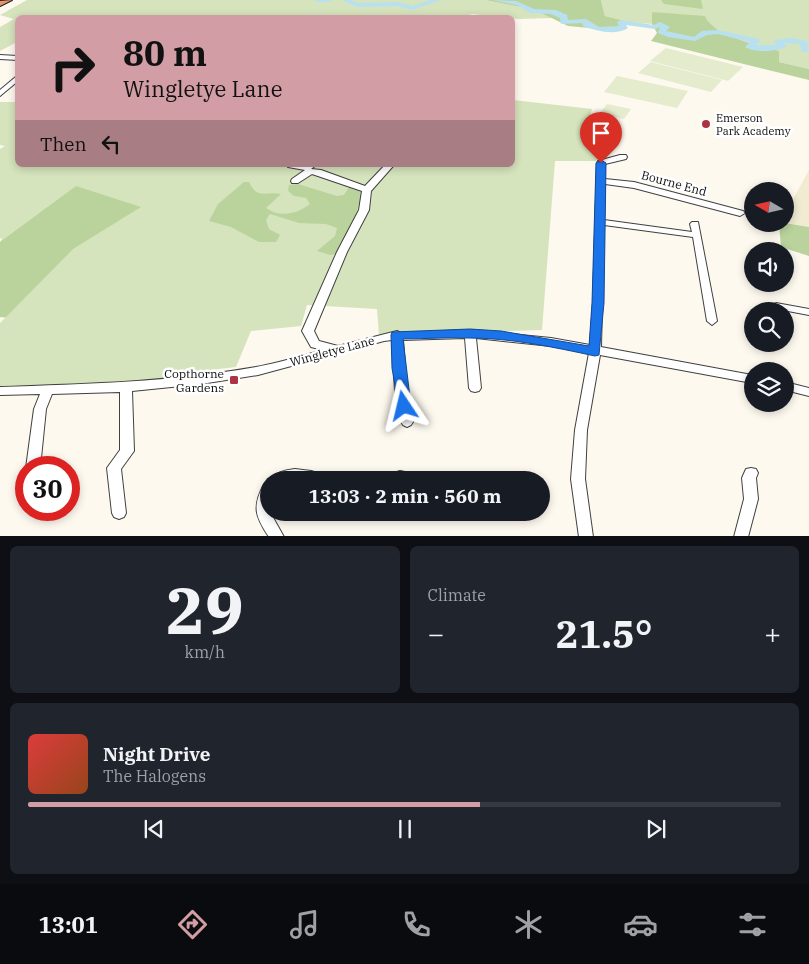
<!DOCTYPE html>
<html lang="en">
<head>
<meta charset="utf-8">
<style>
	:root { --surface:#171b24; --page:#20242c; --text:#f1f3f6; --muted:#9ea1a6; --line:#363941; --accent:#d39da6 }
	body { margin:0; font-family:"IBM Plex Serif",serif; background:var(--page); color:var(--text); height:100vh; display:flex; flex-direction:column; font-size:19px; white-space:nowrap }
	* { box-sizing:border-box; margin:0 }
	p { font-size:16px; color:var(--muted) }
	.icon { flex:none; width:28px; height:28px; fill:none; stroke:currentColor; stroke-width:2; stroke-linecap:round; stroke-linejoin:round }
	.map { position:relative; height:536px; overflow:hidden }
	.panel { display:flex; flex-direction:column; gap:10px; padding:10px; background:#0d0f14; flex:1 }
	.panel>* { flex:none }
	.banner { position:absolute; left:15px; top:15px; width:500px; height:152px; border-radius:8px; box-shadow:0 2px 8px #0003; background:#d39da6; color:#111; overflow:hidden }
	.needle { width:32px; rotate:279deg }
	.controls { position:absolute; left:744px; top:182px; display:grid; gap:10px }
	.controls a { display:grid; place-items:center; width:50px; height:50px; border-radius:50%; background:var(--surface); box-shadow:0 2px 8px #0003; font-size:25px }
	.speed { position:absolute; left:15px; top:456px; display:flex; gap:10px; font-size:25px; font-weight:700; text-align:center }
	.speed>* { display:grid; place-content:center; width:65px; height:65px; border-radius:50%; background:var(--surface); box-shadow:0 2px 8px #0003; line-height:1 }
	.speed .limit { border:8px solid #d22; background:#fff; color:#111 }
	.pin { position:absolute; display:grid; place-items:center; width:42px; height:42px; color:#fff; margin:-51px -21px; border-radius:50% 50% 50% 0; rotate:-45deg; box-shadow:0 0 5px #0007 }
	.pin .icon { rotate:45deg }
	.me { position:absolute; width:55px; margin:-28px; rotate:350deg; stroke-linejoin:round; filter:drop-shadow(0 0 4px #0008) }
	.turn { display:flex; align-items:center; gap:18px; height:105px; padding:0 25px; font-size:22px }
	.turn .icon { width:65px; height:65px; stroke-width:2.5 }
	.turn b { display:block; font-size:35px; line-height:42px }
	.then { display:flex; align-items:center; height:48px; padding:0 25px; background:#0003; gap:10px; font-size:19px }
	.big { font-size:38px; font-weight:700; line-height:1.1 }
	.panel .card { flex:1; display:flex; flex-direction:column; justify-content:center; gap:8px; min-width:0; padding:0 18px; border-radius:8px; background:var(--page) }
	.panel .dial { align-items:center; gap:0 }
	.dial b { font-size:65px; line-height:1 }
	.song { display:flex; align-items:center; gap:15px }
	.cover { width:60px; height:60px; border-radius:8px; background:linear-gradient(135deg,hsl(0 70% 55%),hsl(20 70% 35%)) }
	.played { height:5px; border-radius:2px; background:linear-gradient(90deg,var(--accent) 60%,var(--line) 60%) }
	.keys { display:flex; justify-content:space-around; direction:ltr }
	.heat { display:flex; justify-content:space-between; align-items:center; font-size:28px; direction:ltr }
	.panel .tiles { flex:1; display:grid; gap:10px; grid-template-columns:1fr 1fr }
	.card:last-child { grid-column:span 2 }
	.trip { position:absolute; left:260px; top:471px; width:290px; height:50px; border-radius:25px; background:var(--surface); box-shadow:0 2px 8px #0003; font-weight:700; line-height:50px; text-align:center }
	.menu { display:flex; height:80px; justify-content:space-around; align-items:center; background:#090b0e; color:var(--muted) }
	.menu .icon { width:35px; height:35px }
	.menu .active { color:var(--accent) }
	.menu b { font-size:22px; color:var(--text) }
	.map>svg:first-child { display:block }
	.farmland { fill:#f1ebd1 }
	.green { fill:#d5e4bc }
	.forest { fill:#bad39d }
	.pitch { fill:#e4eccd }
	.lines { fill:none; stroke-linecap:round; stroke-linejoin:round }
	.river { fill:#b9e0ef; fill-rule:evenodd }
	.minor-casing { stroke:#404040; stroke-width:2 }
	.highway-casing { stroke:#1e1e1e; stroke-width:2 }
	.minor { fill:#fff; fill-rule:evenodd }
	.highway { fill:#e59466; fill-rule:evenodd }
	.route { fill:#1a73e8; stroke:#114b97 }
	.poi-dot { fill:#ae3445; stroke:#fff; stroke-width:2 }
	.labels { text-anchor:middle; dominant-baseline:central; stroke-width:5; stroke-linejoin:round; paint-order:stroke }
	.far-poi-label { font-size:11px; fill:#0d0d0d; stroke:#fff; text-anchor:start }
	.street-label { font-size:12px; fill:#0d0d0d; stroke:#fff }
	.poi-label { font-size:12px; fill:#0d0d0d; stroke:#fff; text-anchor:end }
</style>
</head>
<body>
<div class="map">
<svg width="809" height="537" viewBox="0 0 809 537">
	<rect width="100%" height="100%" fill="#fdf9ef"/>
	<path class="farmland" d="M809 170V227L785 223V214Z"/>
	<g class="green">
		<path d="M27 0H485L535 10 554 18 518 19 472 14 463 18H18L17 42 0 51V27L14 19 0 15Z"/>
		<path d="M601 0H809V69L779 62V51L734 38 708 24 652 12V24L630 22 605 16Z"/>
		<path d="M513 100 592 109 589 120 616 127 605 154 595 161H555L542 330 379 335 377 309 307 305 301 326 251 331 236 367 177 374 136 386 0 390V323L5 318 0 317V242L2 239 0 238V149L5 146 0 145V102H17L18 165H512Z"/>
	</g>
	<g class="forest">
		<path d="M485 0H601L605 16 630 22 623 27 611 30 568 26 535 10Z"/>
		<path d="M661 0H701L703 9 664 4Z"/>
		<path d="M652 12 705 16C713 36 759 45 779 51V62L809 69V80L651 41 657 33 652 24Z"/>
		<path d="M244 182H249C257 200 266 191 281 194L266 208C280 218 297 214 310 204L306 198 294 196 288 191 289 185 298 184 337 196 344 195 349 187 357 188 362 194 354 220 336 254 330 255 317 251 335 236 337 228 326 224 299 223 270 214 266 220 269 229 280 235 276 242H259L231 227 209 221 218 204Z"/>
		<path d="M76 186 141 207 73 249 6 317H0V242Z"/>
		<path d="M785 223 809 227V256L781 247 779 224Z"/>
	</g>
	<g class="pitch">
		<path d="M666 48 743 67 728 81 650 61Z"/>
		<path d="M651 62 722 80 711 92 638 73Z"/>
		<path d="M617 76 688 91 677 108 604 92Z"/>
		<path d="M607 104 631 109 624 119 600 113Z"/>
	</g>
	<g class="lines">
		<g class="river">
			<path d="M314 0H332C328 3 318 3 314 0Z"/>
			<path d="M342 0H351L358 3 398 2 412 6 431 0H441L412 10 398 6 357 7Z"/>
			<path d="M492 0 516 1 534 9 556 10 567 15 568 20 586 19 599 27 619 26 617 22 621 20 654 25 660 22 670 27 666 31 694 37 702 31 718 30 759 39 760 41 756 45H777L774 42 775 40 791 38 807 41 809 52H802L800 44 784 43 787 46C778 52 754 53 745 47L750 42 718 34 707 35 695 41 668 37 658 33 660 27 655 29 626 25 628 28C616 36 596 31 583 26L582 23 561 24 560 18 551 14 530 13 517 5Z"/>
		</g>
		<defs>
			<g id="minor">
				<path d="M0 55 18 56V60L0 59Z"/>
				<path d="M18 75V81L0 96V90Z"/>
				<path d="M620 155H626L627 157 626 159 605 164V179L634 182 743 211 745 213 740 216 634 188 605 184 604 220 692 232 690 224 692 222H698L717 321 712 325 707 321 693 237 604 225 601 347 752 375V383L600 355 587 430 585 479 593 537H579L571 479 575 430 589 353 551 346 476 338 481 388 479 391 475 392 471 391 469 388 465 338 403 340 407 390 413 422 411 425 407 427 403 425 401 422 395 390 392 340 384 341 258 375 201 384 132 391 134 451 121 469 126 513 124 517 119 519 114 517 112 513 107 468 120 450V392L52 394 46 409 40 468H26L34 409 40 394 0 395V387C86 384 171 382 256 367 278 363 301 356 323 350L311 347 302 331 337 252 359 210 362 191 312 174 298 183H292L291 181 292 179 305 170 288 167 287 165H316L311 169 321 170 365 186 385 165H394L371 191 369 210 347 252 314 331 319 341 338 346 397 331 401 333 470 330 551 338 590 345 593 303 597 163 598 161Z"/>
				<path d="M776 303 809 309V315L772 308 771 306Z"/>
				<path d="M785 382 809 388V396L785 390Z"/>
				<path d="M751 468 756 469 758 473 756 478 758 499 748 537H734L744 499 742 478 746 469Z"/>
				<path d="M295 469 311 471 328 476 330 480H271C275 472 286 470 295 469Z"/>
				<path d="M400 471 405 472 407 476 405 480H382L384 476Z"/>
				<path d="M269 482V512H270L284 537H269C255 516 252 507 264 484Z"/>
			</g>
			<path id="highway" d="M12 0 0 6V1Z"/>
		</defs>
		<use href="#minor" class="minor-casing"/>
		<use href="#highway" class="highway-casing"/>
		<use href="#minor" class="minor"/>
		<use href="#highway" class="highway"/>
	</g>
	<path class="route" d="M601 160 606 163 604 303 599 355 595 356C553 347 511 338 469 338 447 337 425 339 403 339L411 406 409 410H399L392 368 391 335 392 332 470 329 501 331 589 346 592 303 596 163Z"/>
	<g class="poi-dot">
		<circle cx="706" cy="124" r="5"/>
		<rect x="229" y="375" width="10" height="10" rx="2.5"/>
	</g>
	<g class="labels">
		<g class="far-poi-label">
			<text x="716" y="118">Emerson<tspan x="716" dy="13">Park Academy</tspan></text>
		</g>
		<g class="street-label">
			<text transform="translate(674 183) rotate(15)">Bourne End</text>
			<text transform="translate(332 351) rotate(-15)">Wingletye Lane</text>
		</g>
		<g class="poi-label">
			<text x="224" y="373">Copthorne<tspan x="224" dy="14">Gardens</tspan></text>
		</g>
	</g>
</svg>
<div class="controls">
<a><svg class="needle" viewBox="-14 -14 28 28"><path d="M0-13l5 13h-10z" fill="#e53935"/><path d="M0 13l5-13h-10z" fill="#9ea1a6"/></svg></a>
<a><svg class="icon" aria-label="sound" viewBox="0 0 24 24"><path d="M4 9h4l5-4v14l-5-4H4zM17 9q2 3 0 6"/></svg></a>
<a><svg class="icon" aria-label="search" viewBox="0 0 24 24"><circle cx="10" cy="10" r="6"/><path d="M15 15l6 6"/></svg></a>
<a><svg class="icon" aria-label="layers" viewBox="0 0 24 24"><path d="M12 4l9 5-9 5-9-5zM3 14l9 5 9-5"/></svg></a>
</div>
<div class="speed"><div class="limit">30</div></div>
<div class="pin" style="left:601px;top:163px;background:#d93025"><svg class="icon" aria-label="arrive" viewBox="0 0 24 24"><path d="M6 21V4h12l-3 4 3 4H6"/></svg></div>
<svg class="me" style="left:404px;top:406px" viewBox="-20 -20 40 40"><path d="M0-17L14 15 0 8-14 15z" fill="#1a73e8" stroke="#fff" stroke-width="4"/></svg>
<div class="trip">13:03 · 2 min · 560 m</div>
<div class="banner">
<div class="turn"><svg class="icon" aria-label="right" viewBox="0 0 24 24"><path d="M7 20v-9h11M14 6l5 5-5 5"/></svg><div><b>80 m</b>Wingletye Lane</div></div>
<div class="then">Then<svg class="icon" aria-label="left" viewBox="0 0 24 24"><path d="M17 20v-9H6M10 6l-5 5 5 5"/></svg></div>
</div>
</div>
<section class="panel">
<div class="tiles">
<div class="card dial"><b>29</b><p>km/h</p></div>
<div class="card"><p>Climate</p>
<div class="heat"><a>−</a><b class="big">21.5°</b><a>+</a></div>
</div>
<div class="card">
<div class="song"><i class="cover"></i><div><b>Night Drive</b><p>The Halogens</p></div></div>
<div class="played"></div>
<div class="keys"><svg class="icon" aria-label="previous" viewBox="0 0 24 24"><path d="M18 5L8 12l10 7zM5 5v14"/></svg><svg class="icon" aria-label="pause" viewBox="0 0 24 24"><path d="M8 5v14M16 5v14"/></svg><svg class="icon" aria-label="next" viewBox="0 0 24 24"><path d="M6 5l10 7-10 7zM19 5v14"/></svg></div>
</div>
</div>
</section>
<nav class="menu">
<b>13:01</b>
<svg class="icon active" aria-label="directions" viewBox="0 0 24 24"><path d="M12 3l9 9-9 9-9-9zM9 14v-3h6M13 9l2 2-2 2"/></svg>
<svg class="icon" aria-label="music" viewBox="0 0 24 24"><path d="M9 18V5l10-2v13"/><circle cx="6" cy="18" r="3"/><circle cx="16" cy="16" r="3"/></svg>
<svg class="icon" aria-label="phone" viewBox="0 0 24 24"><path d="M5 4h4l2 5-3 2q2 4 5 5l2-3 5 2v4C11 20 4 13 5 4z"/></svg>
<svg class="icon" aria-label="climate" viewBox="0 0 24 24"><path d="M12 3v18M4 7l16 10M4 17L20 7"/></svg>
<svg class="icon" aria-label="car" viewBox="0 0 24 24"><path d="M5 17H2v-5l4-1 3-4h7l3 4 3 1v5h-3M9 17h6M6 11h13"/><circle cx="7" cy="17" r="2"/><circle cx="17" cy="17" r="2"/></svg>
<svg class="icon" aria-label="filters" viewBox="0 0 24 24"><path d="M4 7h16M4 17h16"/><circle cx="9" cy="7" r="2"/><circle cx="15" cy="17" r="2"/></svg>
</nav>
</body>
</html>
